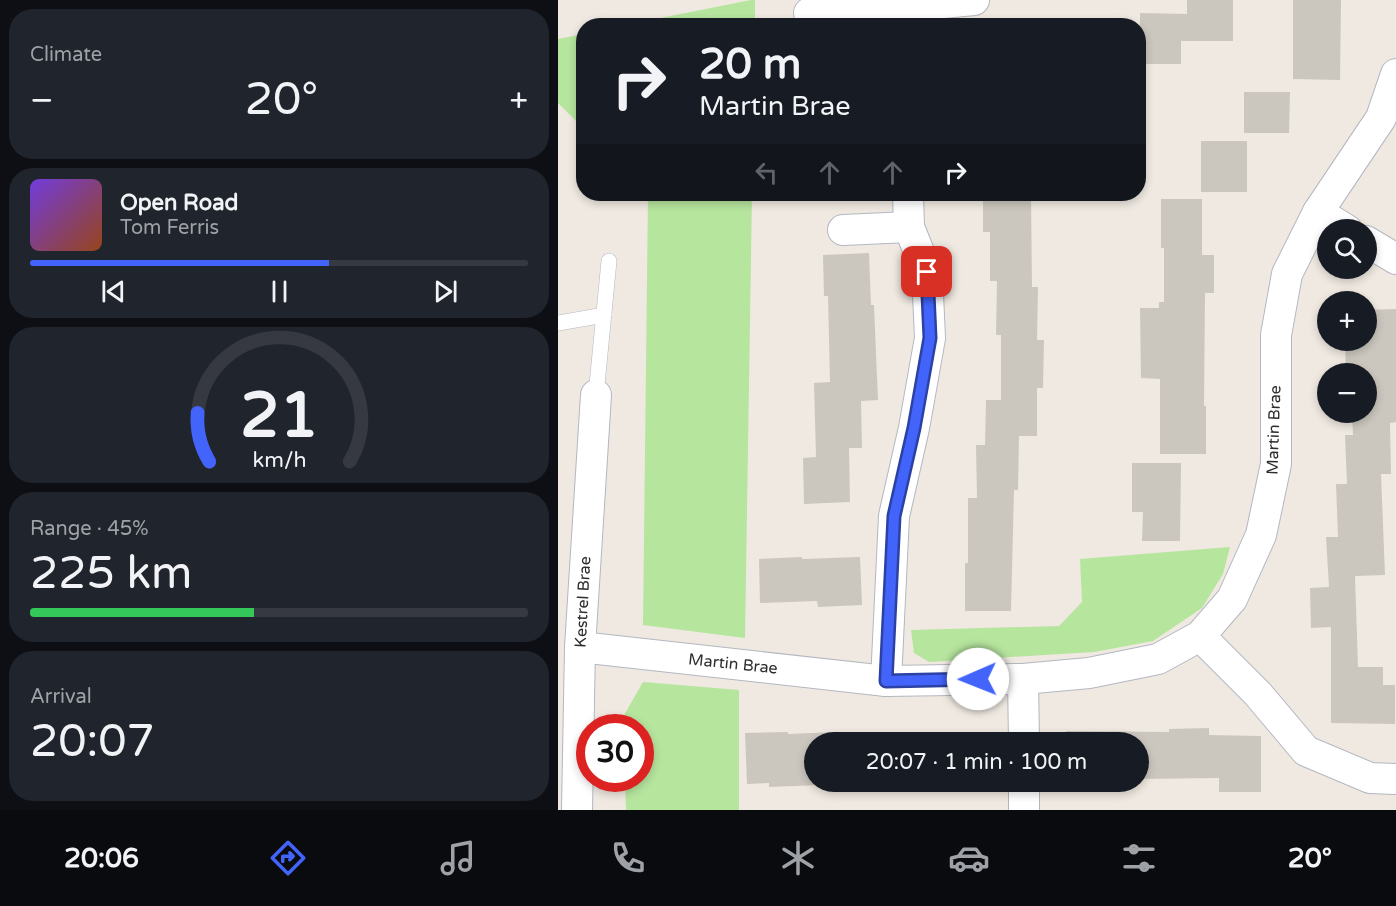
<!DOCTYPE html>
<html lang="en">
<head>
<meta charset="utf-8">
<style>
	:root { --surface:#171b24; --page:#20242c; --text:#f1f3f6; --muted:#9ea1a6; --line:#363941; --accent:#4264fb }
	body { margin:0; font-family:"Varela Round",sans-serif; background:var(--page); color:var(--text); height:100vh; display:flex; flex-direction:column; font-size:22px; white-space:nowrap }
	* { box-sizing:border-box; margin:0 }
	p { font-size:20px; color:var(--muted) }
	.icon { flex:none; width:33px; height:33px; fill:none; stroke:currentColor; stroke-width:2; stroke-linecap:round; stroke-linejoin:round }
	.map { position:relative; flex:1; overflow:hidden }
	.drawer { display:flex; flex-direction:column; gap:9px; padding:9px; background:#0d0f14; width:558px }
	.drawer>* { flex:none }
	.top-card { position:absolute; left:18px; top:18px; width:570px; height:183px; border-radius:24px; box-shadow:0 3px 9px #0003; background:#171b24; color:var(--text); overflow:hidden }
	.tools { position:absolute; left:759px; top:219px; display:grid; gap:12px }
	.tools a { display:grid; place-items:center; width:60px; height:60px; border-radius:50%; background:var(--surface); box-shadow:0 3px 9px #0003; font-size:30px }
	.speed { position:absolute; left:18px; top:714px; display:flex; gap:12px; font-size:30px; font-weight:700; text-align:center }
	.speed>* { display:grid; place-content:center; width:78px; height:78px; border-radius:50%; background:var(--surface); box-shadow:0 3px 9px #0003; line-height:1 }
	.speed .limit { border:9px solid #d22; background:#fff; color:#111 }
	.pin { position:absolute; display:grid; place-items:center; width:51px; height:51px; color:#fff; margin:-26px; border-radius:12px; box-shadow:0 3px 9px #0006 }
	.me { position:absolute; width:66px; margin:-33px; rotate:269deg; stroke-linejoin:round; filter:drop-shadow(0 0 4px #0008) }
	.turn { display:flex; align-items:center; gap:21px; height:126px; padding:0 24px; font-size:27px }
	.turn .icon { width:78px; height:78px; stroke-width:2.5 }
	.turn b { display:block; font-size:42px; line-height:51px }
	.lanes { display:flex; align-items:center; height:57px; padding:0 24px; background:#0003; justify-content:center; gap:30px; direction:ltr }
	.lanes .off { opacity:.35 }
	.big { font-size:45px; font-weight:600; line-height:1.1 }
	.drawer .widget { flex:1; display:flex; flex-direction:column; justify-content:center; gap:9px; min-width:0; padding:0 21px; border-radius:24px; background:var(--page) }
	.drawer .dial { align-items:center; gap:0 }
	.dial svg { height:156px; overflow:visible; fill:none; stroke:var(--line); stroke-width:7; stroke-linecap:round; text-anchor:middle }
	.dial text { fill:var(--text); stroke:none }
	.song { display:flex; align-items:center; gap:18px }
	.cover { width:72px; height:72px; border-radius:9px; background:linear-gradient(135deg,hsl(260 70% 55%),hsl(20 70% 35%)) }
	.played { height:6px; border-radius:3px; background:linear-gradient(90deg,var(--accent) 60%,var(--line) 60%) }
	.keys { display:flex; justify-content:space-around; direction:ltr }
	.heat { display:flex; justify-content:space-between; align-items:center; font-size:33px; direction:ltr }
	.charge { height:9px; border-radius:4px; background:linear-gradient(90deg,#34c759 45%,var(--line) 0) }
	.trip { position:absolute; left:246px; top:732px; width:345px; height:60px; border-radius:30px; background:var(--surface); box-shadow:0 3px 9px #0003; font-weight:600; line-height:60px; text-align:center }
	.tabs { display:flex; height:96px; justify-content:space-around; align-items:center; background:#090b0e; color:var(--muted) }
	.tabs .icon { width:42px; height:42px }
	.tabs .current { color:var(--accent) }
	.tabs b { font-size:27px; color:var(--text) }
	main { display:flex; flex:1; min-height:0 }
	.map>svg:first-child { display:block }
	.green { fill:#b6e59e }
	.building { fill:#cbc7bf }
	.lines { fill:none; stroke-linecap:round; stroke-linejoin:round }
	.lane-casing { stroke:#b4b7c1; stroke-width:16 }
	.street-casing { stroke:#b4b7c1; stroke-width:32 }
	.lane { stroke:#fff; stroke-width:15 }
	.street { stroke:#fff; stroke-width:30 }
	.route-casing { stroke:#2b41a3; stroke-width:15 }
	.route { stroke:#4264fb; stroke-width:10 }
	.labels { text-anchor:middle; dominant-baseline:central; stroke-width:4.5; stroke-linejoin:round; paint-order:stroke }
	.street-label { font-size:16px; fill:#2e2e2e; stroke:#fff }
</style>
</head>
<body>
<main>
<section class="drawer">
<div class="widget"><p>Climate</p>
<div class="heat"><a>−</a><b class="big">20°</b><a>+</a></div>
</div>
<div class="widget">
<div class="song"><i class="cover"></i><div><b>Open Road</b><p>Tom Ferris</p></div></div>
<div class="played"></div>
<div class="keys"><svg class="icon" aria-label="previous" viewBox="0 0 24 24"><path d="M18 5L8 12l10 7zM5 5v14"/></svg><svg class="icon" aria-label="pause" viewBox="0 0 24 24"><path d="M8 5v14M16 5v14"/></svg><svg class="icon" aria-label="next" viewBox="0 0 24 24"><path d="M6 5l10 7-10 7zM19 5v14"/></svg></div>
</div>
<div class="widget dial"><svg viewBox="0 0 100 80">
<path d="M14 69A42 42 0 1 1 86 69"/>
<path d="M14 69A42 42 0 0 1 8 44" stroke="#4264fb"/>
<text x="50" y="56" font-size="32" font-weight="700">21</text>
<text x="50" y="72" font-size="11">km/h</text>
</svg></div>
<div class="widget"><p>Range · 45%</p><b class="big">225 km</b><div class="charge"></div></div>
<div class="widget"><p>Arrival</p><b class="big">20:07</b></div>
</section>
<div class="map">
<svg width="838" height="810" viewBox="0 0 838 810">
	<rect width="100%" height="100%" fill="#efe9e1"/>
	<g class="green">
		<path d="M193 0H197V25H67Z"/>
		<path d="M25 34H26L25 128 0 103V39Z"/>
		<path d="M90 194H194L187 638 85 625Z"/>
		<path d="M672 547 665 574 644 608 595 641 536 652 371 662 356 653 353 630 501 626 524 602 522 559Z"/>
		<path d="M85 682 181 690V810H68L67 779 82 778V728L65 727V717Z"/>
	</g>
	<g class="building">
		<path d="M629 0H675V41H623V64H582V13L629 14Z"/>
		<path d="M735 0H783L782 80 735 79Z"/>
		<path d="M686 92H732L731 133H686Z"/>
		<rect x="643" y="141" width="46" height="51"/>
		<path d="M425 194H473L474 287H480L479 340H486L485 388H479V436H461L460 490H456L453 611H407V563H410V498H419L418 445H427L428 400H443V335H438L439 281H432V232H425Z"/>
		<path d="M603 199H644V255H656V293H647L646 406H648V454H602V379L583 378 582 308H601V302H606V248H603Z"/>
		<path d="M311 253 313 305H316L320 400 303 401 304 448H291L292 502 246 504 245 458 258 457 256 383 272 382 270 296H266L265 255Z"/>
		<path d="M838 309V422L832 423 833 474H823L827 575 797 576 800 667H825V685H837V724L773 723V627L753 628 752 588 771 587 768 537H780L778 484H789L787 435H795L794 412H808V374H788L787 340H808V310Z"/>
		<path d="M574 463H623L622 541H584L585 512H574Z"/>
		<path d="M244 557V559L302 557 304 605 260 607 259 601 202 603 201 559Z"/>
		<path d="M651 728V735L703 736V792H661V778L580 779V742H508V731L611 732V729Z"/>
		<path d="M230 732V734L279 732 280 742 442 737V742H256V782H443V788L344 791V787L289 789V784L211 787V783L189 784 187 733Z"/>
	</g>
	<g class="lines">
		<defs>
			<g id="lane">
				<path d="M0 323 46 315"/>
				<path d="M38 395 51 261"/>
			</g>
			<g id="street">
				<path d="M251 13 333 8 416 0"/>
				<path d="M760 212 789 230"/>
				<path d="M285 230 351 227"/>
				<path d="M808 241 838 259"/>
				<path d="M642 636 700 694 748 751 812 778 838 779"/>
				<path d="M22 647 328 681 465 679 531 673 600 659 642 636 674 599 703 535 718 464V335L729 274 760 212 823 118 838 74"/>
				<path d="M465 679 466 742"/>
				<path d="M328 681 336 516 356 428 372 338 369 272 351 227 350 194"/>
				<path d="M466 782V810"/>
				<path d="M19 810 22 647 38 395"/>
			</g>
		</defs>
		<use href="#lane" class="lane-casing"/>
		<use href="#street" class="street-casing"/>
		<use href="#lane" class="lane"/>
		<use href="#street" class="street"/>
	</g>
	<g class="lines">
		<defs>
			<path id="route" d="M369 272 372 338 356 428 336 516 328 681 420 679"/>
		</defs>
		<use href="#route" class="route-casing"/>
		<use href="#route" class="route"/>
	</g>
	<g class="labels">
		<g class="street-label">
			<text transform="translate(716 430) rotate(-88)">Martin Brae</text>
			<text transform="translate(25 602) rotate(-87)">Kestrel Brae</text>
			<text transform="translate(175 664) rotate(6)">Martin Brae</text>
		</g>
	</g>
</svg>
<div class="tools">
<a><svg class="icon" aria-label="search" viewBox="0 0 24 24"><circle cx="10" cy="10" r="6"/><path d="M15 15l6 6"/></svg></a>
<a>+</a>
<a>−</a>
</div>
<div class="speed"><div class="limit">30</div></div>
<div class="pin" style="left:369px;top:272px;background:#d93025"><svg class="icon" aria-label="arrive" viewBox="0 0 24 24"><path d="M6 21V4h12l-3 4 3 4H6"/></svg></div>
<svg class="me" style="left:420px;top:679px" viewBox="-20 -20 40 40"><circle r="19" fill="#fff"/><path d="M0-13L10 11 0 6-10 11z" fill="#4264fb"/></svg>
<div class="trip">20:07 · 1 min · 100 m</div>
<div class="top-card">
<div class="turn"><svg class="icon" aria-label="right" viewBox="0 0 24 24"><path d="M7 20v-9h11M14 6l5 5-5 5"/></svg><div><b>20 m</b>Martin Brae</div></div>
<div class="lanes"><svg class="icon off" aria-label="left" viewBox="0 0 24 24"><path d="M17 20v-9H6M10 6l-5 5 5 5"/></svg><svg class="icon off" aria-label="ahead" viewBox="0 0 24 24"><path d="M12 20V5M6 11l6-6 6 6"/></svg><svg class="icon off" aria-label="ahead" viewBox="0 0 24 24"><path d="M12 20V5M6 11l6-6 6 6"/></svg><svg class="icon" aria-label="right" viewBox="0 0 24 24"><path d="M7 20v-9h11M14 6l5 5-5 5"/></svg></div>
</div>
</div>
</main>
<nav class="tabs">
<b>20:06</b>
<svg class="icon current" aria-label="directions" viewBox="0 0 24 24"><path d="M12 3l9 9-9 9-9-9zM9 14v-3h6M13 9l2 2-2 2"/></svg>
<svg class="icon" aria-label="music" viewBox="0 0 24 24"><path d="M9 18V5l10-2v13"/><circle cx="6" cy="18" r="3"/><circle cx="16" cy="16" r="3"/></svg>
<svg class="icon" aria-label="phone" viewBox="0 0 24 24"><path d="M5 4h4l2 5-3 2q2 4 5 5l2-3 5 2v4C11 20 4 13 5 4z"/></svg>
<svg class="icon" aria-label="climate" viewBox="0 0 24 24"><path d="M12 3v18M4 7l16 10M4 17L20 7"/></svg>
<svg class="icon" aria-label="car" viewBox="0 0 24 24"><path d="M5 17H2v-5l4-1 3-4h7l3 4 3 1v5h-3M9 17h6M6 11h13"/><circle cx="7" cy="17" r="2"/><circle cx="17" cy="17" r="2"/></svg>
<svg class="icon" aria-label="filters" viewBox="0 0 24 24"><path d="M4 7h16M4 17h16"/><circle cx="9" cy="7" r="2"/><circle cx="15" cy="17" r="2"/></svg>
<b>20°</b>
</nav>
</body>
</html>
